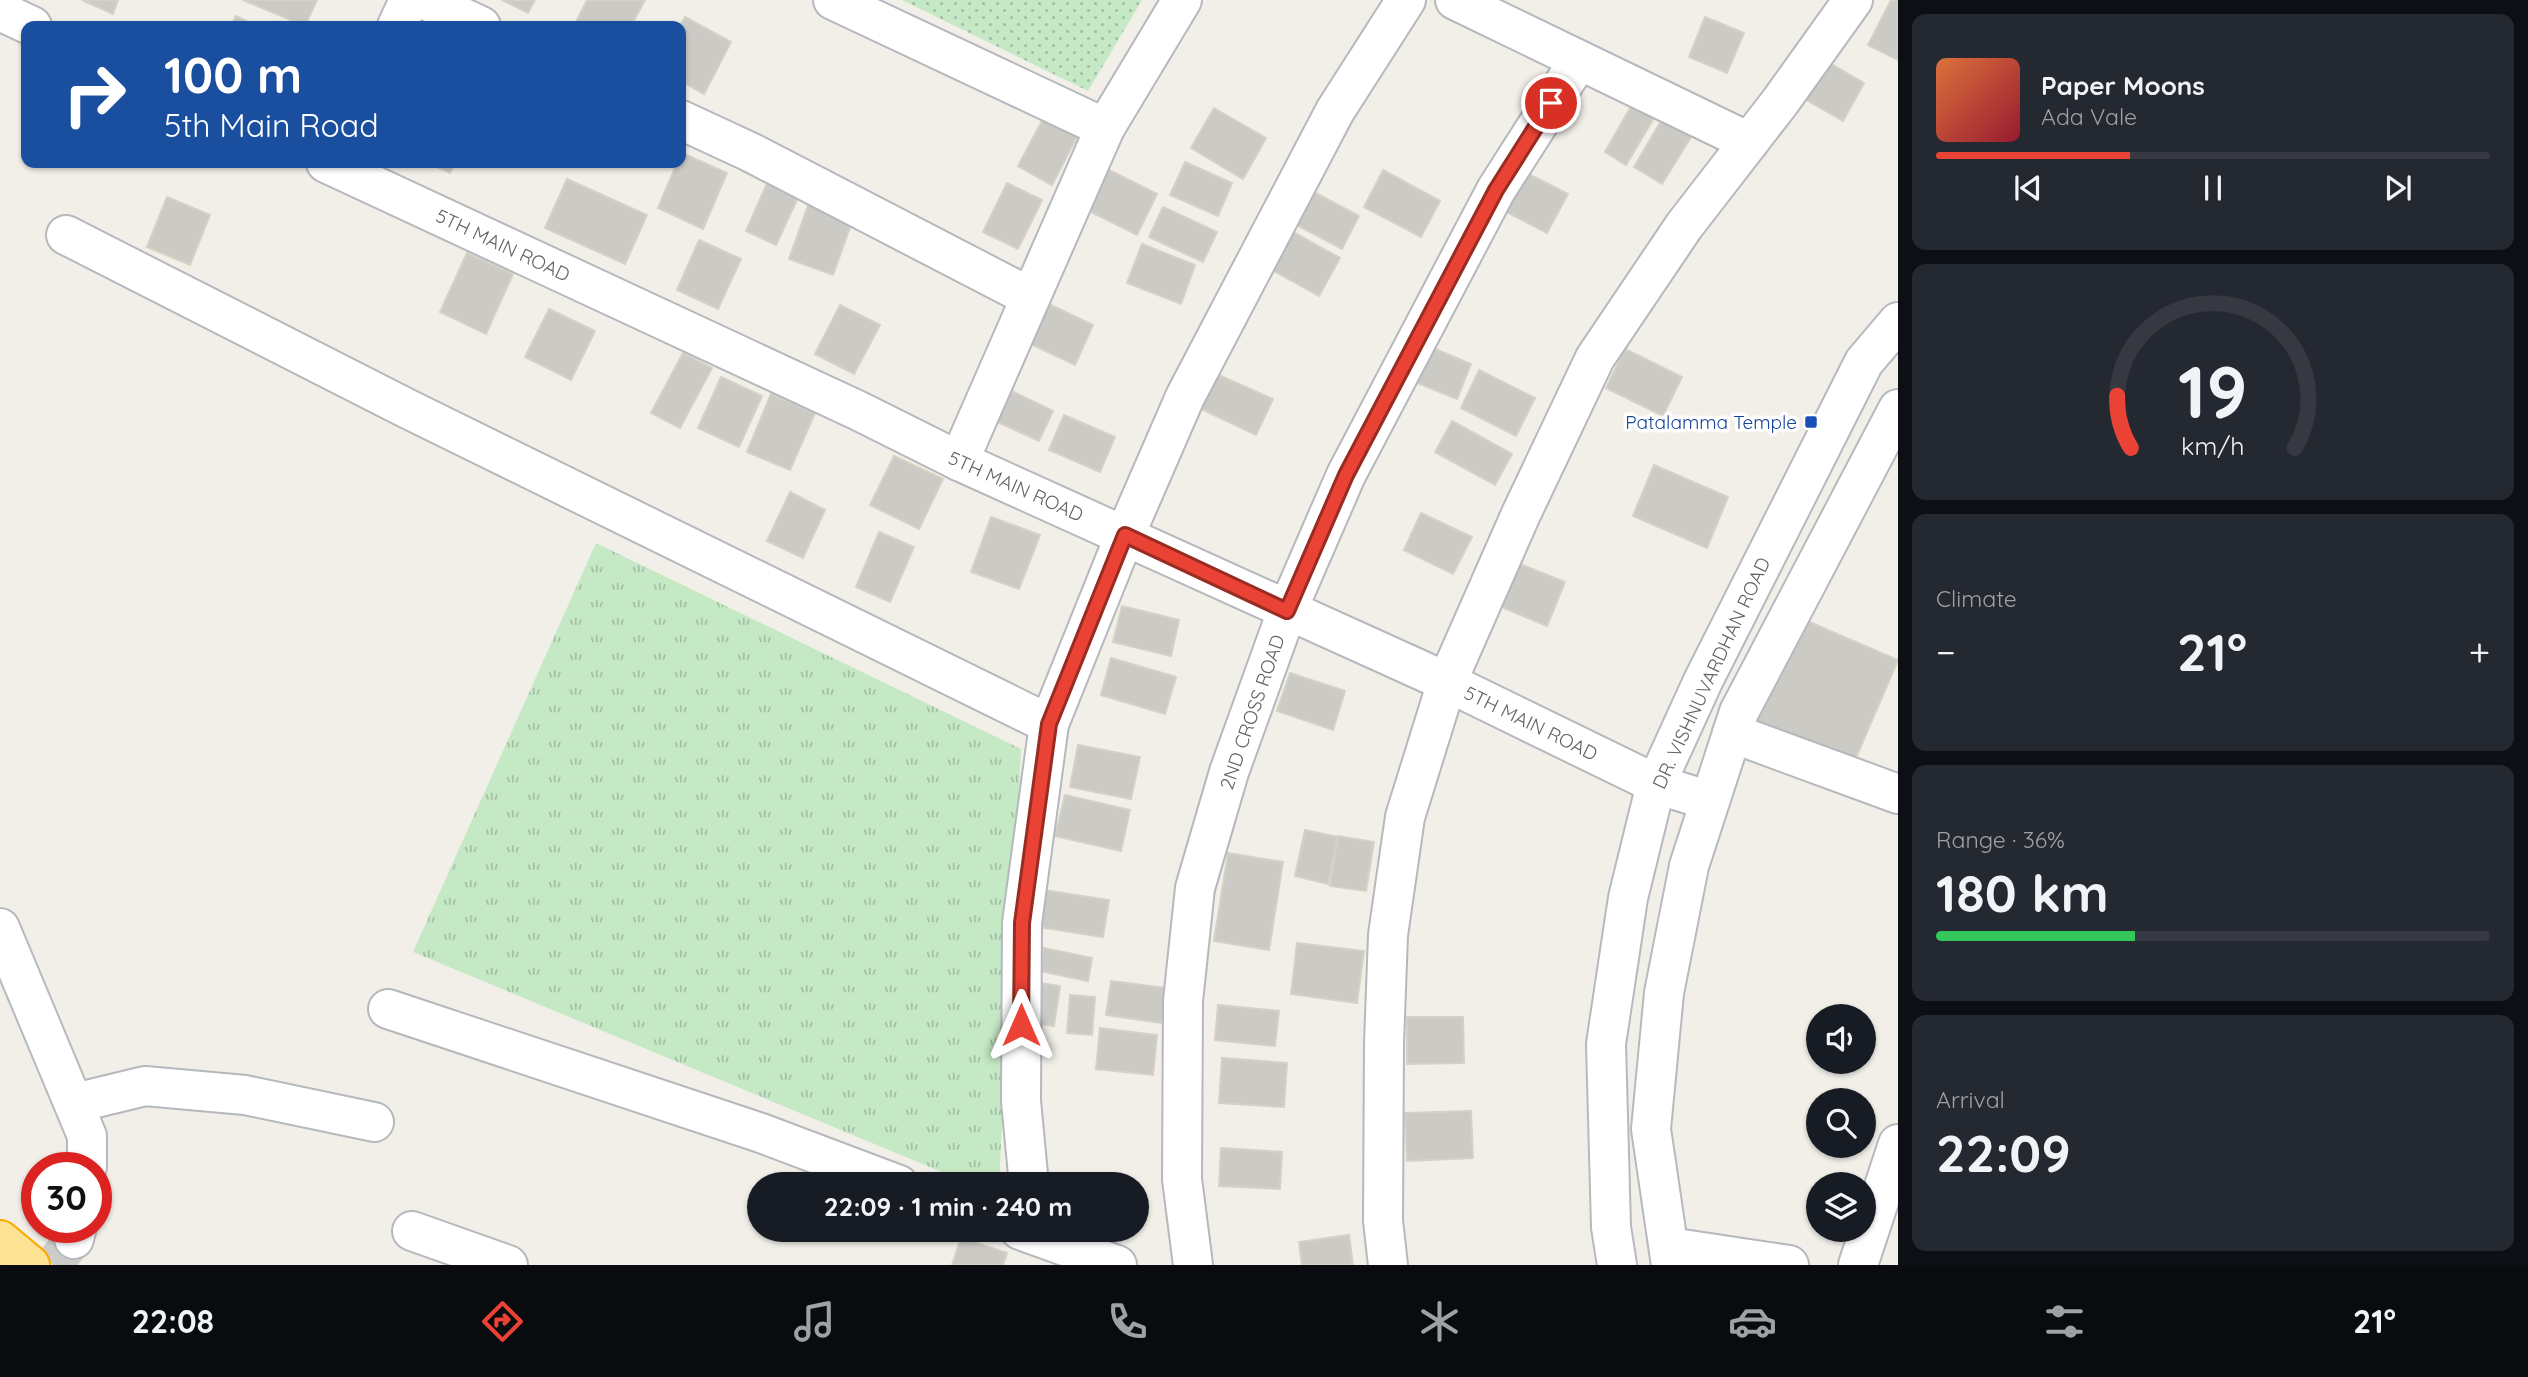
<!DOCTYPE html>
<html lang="en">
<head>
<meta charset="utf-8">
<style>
	:root { --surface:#171b24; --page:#242831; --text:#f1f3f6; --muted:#9ea1a6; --line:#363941; --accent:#ea4335 }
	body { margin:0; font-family:Quicksand,sans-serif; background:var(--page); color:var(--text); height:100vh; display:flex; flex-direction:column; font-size:26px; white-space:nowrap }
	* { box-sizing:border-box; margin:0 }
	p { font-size:23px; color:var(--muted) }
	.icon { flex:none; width:38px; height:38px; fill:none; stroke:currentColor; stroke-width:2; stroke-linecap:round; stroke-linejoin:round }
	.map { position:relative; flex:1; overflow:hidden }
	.drawer { display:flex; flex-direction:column; gap:14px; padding:14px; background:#0d0f14; width:630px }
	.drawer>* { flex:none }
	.guide { position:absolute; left:21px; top:21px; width:665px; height:147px; border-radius:14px; box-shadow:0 2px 5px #0004; background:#1a4fa0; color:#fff; overflow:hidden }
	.controls { position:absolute; left:1806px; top:1004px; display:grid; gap:14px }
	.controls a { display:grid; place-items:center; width:70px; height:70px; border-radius:50%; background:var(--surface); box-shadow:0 2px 5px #0004; font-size:35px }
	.speed { position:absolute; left:21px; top:1152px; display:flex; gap:14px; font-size:35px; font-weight:700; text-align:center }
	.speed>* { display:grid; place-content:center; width:91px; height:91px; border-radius:50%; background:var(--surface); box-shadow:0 2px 5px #0004; line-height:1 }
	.speed .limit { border:10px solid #d22; background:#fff; color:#111 }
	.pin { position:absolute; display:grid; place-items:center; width:60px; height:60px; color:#fff; margin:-30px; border:4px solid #fff; border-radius:50%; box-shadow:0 2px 7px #0007 }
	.me { position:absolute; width:77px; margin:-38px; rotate:0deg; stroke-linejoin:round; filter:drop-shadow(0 0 5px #0008) }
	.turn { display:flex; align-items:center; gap:24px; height:147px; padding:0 28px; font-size:32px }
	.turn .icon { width:91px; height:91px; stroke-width:2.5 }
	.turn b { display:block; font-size:49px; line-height:60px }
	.big { font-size:52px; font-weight:800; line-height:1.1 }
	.drawer .tile { flex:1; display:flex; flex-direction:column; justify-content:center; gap:10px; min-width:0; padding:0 24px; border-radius:14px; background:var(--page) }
	.drawer .dial { align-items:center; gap:0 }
	.dial svg { height:182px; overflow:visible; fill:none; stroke:var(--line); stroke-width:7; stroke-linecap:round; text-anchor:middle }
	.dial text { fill:var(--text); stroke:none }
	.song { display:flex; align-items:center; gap:21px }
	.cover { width:84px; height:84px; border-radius:10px; background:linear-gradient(135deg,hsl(20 70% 55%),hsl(350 70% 35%)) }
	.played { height:7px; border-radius:4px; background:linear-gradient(90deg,var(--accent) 35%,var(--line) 35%) }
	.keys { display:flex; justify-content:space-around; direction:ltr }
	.heat { display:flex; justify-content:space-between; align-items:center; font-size:38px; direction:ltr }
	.charge { height:10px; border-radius:5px; background:linear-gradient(90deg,#34c759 36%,var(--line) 0) }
	.trip { position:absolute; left:747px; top:1172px; width:402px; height:70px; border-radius:35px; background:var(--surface); box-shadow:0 2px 5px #0004; font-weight:800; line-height:70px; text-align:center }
	.menu { display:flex; height:112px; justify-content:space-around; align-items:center; background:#090b0e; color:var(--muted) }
	.menu .icon { width:49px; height:49px }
	.menu .current { color:var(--accent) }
	.menu b { font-size:32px; color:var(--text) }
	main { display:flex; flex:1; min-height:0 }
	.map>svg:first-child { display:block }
	.grass { fill:url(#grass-dots) }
	.park { fill:url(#park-tufts) }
	.building { fill:#cccac5; stroke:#d6d1c6; stroke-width:2 }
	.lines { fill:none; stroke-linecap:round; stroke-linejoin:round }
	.secondary-tunnel { stroke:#ccccc8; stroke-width:38; stroke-dasharray:38 19; stroke-linecap:butt }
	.street-casing { stroke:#b5b8bc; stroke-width:42 }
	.secondary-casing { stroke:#b6babf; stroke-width:42 }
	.highway-casing { stroke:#f9ab00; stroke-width:42 }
	.street { stroke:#fff; stroke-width:38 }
	.secondary { stroke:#fff; stroke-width:38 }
	.highway { stroke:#fde293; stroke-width:38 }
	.route-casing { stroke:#982c22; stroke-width:18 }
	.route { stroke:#ea4335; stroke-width:12 }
	.transit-dot { fill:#1a4fb4; stroke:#fff; stroke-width:2.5 }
	.labels { text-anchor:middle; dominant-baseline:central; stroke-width:7; stroke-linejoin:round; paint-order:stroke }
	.street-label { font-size:19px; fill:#5f6368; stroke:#fff }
	.transit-label { font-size:19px; fill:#164399; stroke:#fff; text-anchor:end }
</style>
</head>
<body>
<main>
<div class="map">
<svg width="1898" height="1265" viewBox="0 0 1898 1265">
	<defs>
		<pattern id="grass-dots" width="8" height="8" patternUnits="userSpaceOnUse" patternTransform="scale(1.75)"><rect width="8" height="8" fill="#c5e8c5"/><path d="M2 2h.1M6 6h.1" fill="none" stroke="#a3c0a4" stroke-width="1.8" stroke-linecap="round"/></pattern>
		<pattern id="park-tufts" width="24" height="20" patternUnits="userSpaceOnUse" patternTransform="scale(1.75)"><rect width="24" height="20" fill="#c5e8c5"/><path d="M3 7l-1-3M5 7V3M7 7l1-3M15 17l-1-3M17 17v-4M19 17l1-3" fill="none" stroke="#a3c0a4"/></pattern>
	</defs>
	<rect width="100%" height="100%" fill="#f1efe8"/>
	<path class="grass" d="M902 0H1142L1088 91Z"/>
	<path class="park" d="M596 543 1021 749 999 1185H973L413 952Z"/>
	<g class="building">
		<path d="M82 0H118L113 14Z"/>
		<path d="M243 0H317L305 26Z"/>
		<path d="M502 0H535L528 13Z"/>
		<path d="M587 0H645L631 26H574Z"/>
		<path d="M1891 0H1898V60L1868 45Z"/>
		<path d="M236 16 256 26H231Z"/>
		<path d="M685 17 731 42 704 94 681 81 680 26Z"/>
		<path d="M1705 17 1744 33 1727 73 1689 57Z"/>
		<path d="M1816 55 1864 83 1843 121 1794 93Z"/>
		<path d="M1636 98 1658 111 1626 165 1605 152Z"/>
		<path d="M1214 108 1266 138 1243 179 1191 148Z"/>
		<path d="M1667 111 1696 129 1662 184 1634 167Z"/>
		<path d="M1045 115 1079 133 1052 185 1018 166Z"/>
		<path d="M682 153 727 173 703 229 658 208 677 163H681Z"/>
		<path d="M1185 162 1232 183 1218 216 1170 195Z"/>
		<path d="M429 163H455L450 173Z"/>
		<path d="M1101 166 1157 194 1137 235 1081 207Z"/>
		<path d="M1517 168 1568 194 1547 233 1497 207Z"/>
		<path d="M1383 170 1440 201 1421 237 1364 207Z"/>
		<path d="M772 172 803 187 776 245 746 231Z"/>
		<path d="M567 179 647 215 625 264 545 228Z"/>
		<path d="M1007 183 1042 200 1018 249 983 232Z"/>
		<path d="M1308 189 1359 216 1342 249 1291 222Z"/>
		<path d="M167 197 210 215 190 265 147 247Z"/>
		<path d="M810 200 854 216 833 275 789 259Z"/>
		<path d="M1163 207 1217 232 1203 262 1149 237Z"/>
		<path d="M1282 226 1340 258 1319 296 1261 264Z"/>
		<path d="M699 240 741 259 718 309 677 290Z"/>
		<path d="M1142 244 1195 265 1181 304 1127 283Z"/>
		<path d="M467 253 513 274 486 334 440 312Z"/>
		<path d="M1038 299 1093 325 1075 365 1020 339Z"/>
		<path d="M840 305 880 325 854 374 815 354Z"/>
		<path d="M549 309 595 331 571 380 525 357Z"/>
		<path d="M1421 343 1471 364 1457 399 1407 379Z"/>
		<path d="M1625 349 1682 377 1663 416 1606 388Z"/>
		<path d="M683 353 712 368 680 428 651 413Z"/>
		<path d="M1479 370 1535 398 1516 436 1461 408Z"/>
		<path d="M1214 373 1273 399 1256 435 1199 408Z"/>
		<path d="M721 377 762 396 739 447 698 428Z"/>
		<path d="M999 385 1053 411 1039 441 985 416Z"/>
		<path d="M771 394 815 413 790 470 747 452Z"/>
		<path d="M1064 415 1115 437 1100 472 1049 450Z"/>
		<path d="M1452 421 1512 454 1495 485 1435 452Z"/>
		<path d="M894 456 943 479 919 529 870 505Z"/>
		<path d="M1654 465 1728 497 1707 548 1633 516Z"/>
		<path d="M790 492 825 510 803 558 767 541Z"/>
		<path d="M1421 513 1472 537 1453 574 1404 550Z"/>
		<path d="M991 517 1040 535 1019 589 971 572Z"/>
		<path d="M879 532 914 547 890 602 856 587Z"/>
		<path d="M1510 560 1565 582 1547 626 1492 603Z"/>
		<path d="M1122 606 1179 620 1171 656 1113 642Z"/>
		<path d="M1793 615 1898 660 1852 767 1747 722Z"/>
		<path d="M1111 658 1176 677 1165 714 1101 695Z"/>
		<path d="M1290 673 1345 691 1333 730 1277 711Z"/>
		<path d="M1078 745 1140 757 1131 799 1070 787Z"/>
		<path d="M1065 795 1130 810 1121 851 1055 836Z"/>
		<path d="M1305 830 1338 837 1328 884 1295 876Z"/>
		<path d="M1338 836 1374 842 1366 891 1330 886Z"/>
		<path d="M1228 853 1283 862 1269 950 1214 941Z"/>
		<path d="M1044 890 1109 900 1103 937 1038 927Z"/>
		<path d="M1297 943 1364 951 1357 1003 1291 994Z"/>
		<path d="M1044 948 1092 958 1088 981 1040 971Z"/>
		<path d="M1111 981 1167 988 1162 1023 1106 1015Z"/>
		<path d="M1040 983 1060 986 1054 1026 1034 1023Z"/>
		<path d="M1070 995 1095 997 1092 1035 1067 1033Z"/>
		<path d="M1218 1005 1279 1011 1275 1046 1215 1040Z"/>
		<path d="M1407 1017H1463L1464 1063 1407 1064Z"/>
		<path d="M1100 1028 1157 1035 1153 1075 1096 1069Z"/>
		<path d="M1222 1058 1287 1063 1284 1107 1219 1103Z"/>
		<path d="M1471 1111 1473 1158 1407 1161 1405 1113Z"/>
		<path d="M1221 1148 1282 1152 1280 1189 1219 1186Z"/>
		<path d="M1349 1235 1353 1265H1302L1299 1242Z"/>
		<path d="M961 1238 1007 1253 1003 1265H952Z"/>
	</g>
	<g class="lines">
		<path class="secondary-tunnel" d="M53 1265 74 1239"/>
		<defs>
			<g id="street">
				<path d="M425 0 481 26"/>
				<path d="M833 0 1105 128"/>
				<path d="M1455 0 1749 142"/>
				<path d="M0 11 32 26"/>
				<path d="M397 26 409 0"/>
				<path d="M681 120 750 152 1030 297"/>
				<path d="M326 163 859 411 959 461 1447 682 1656 784 1710 801"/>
				<path d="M66 235 406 408 1049 724"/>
				<path d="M959 461 1105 128 1182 0"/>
				<path d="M1732 733 1898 794"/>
				<path d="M388 1009 761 1133 899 1185"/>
				<path d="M75 1103 145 1086 245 1095 374 1122"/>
				<path d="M1029 1185 1021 1101 1022 923 1049 724 1125 535 1185 397 1335 111 1406 0"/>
				<path d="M1020 1230 1117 1265"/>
				<path d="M412 1231 508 1265"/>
				<path d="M1669 1247 1789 1265"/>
				<path d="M1193 1265 1182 1179 1183 1001 1195 888 1229 772 1287 611 1346 475 1496 190 1579 60"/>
				<path d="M1388 1265 1383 1221 1384 1043 1388 935 1405 817 1447 682 1521 514 1595 358 1684 226 1780 102 1853 0"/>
				<path d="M1858 1265 1898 1144"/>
			</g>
			<g id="secondary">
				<path d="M0 928 87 1136V1167"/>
				<path d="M74 1239 77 1227"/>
				<path d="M1617 1265 1611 1227 1606 1044 1628 898 1656 784 1703 681 1864 362 1898 322"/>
				<path d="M1671 1265 1651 1129 1664 993 1689 866 1739 712 1898 409"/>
			</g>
			<path id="highway" d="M0 1240 30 1265"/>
		</defs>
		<use href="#street" class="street-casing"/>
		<use href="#secondary" class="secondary-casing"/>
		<use href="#highway" class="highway-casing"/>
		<use href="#street" class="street"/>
		<use href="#secondary" class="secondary"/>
		<use href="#highway" class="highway"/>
	</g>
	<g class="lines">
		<defs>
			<path id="route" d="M1021 1025 1022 923 1049 724 1125 535 1287 611 1346 475 1496 190 1551 103"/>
		</defs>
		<use href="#route" class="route-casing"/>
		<use href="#route" class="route"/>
	</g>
	<rect class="transit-dot" x="1804" y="415" width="14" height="14" rx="3.5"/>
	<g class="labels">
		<g class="street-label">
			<text transform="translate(503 245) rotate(25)">5TH MAIN ROAD</text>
			<text transform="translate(1016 486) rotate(24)">5TH MAIN ROAD</text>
			<text transform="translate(1711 673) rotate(-65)">DR. VISHNUVARDHAN ROAD</text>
			<text transform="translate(1252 712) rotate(-71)">2ND CROSS ROAD</text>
			<text transform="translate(1531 723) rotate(26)">5TH MAIN ROAD</text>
		</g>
		<g class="transit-label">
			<text x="1797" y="422">Patalamma Temple</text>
		</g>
	</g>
</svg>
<div class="controls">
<a><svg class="icon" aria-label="sound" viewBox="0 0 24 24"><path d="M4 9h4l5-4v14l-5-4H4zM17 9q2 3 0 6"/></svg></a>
<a><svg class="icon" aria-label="search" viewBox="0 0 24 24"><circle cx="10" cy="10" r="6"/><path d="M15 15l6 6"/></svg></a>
<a><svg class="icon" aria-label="layers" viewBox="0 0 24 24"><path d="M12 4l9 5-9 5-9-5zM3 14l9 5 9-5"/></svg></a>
</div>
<div class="speed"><div class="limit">30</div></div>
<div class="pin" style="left:1551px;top:103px;background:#d93025"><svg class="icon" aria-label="arrive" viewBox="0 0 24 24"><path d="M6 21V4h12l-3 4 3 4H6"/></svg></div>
<svg class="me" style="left:1021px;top:1025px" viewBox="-20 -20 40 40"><path d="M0-17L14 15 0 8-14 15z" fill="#ea4335" stroke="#fff" stroke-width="4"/></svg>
<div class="trip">22:09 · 1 min · 240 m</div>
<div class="guide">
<div class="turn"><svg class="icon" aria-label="right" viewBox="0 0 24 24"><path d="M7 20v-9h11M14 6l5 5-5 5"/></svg><div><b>100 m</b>5th Main Road</div></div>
</div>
</div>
<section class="drawer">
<div class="tile">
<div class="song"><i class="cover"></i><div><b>Paper Moons</b><p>Ada Vale</p></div></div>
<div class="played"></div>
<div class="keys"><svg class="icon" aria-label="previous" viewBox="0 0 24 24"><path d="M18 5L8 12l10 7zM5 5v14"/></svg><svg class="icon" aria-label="pause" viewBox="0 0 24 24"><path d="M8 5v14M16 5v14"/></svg><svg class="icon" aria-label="next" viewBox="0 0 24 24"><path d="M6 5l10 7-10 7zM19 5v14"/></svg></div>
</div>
<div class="tile dial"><svg viewBox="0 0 100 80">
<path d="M14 69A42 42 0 1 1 86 69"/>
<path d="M14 69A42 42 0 0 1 8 46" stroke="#ea4335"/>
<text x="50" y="56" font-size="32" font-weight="700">19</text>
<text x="50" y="72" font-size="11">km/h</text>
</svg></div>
<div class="tile"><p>Climate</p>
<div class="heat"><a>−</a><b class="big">21°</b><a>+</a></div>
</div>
<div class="tile"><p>Range · 36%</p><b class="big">180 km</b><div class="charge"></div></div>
<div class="tile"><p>Arrival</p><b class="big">22:09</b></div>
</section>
</main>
<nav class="menu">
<b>22:08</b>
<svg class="icon current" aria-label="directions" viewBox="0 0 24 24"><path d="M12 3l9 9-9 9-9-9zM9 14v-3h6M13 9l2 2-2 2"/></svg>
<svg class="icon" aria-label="music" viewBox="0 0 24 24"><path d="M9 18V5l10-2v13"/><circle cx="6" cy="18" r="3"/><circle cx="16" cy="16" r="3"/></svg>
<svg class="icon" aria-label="phone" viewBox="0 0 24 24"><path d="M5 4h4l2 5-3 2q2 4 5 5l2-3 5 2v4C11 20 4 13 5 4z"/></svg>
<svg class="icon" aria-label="climate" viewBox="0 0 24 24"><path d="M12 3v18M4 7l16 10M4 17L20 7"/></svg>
<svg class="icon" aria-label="car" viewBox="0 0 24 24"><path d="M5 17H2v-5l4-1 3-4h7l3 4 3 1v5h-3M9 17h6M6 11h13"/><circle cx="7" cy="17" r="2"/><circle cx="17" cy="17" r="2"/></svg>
<svg class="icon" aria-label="filters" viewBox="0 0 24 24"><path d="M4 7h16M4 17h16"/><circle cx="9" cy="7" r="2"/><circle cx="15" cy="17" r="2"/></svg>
<b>21°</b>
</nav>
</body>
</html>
